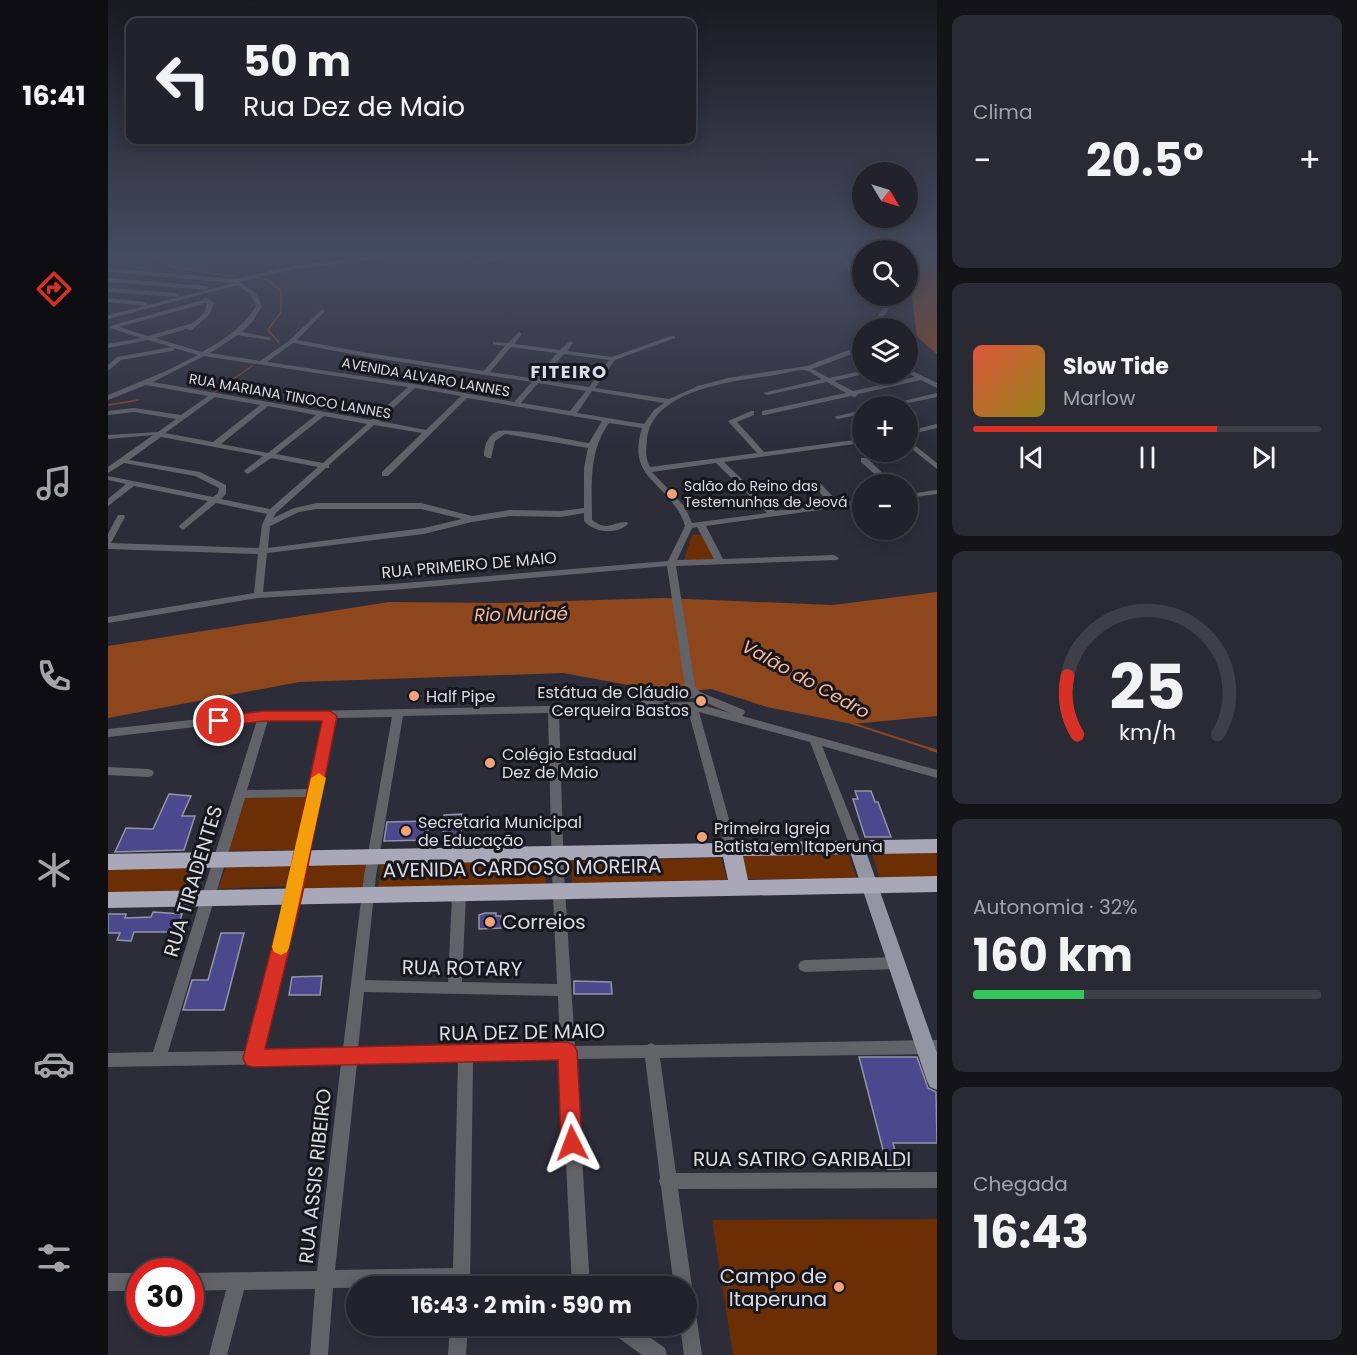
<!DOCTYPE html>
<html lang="pt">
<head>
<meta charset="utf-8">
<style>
	:root { --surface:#22222c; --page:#2a2a34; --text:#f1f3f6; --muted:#a2a4a9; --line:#3f3f48; --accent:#d93025 }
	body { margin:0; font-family:Poppins,sans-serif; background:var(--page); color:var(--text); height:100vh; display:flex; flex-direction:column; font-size:22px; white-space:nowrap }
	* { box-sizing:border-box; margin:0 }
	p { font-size:20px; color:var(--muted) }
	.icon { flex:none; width:33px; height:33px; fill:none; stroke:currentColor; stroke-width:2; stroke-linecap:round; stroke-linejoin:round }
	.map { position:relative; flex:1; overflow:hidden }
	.side { display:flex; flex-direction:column; gap:15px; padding:15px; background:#131318; width:420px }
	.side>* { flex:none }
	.hud { position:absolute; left:18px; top:18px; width:570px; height:126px; border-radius:12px; box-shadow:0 3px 15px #0003,0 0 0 2px var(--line); background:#22222c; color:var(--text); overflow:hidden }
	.needle { width:39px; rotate:128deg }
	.fabs { position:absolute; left:744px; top:162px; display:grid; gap:12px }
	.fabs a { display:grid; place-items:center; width:66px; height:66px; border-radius:50%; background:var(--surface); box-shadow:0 3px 15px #0003,0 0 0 2px var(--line); font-size:30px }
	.speed { position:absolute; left:18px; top:1258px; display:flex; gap:12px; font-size:30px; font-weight:700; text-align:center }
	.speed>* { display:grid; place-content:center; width:78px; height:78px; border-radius:50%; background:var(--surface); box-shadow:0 3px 15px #0003,0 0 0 2px var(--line); line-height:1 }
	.speed .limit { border:9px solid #d22; background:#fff; color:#111 }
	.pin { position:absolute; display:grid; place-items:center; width:51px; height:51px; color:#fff; margin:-26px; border:3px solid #fff; border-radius:50%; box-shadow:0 2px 6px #0007 }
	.me { position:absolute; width:66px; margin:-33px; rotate:357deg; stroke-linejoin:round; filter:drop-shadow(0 0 4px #0008) }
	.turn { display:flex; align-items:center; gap:21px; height:126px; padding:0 18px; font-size:27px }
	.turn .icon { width:78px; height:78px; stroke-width:2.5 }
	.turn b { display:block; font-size:42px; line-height:51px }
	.big { font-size:45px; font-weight:700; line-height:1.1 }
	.side .widget { flex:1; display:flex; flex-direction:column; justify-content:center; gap:9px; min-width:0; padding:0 21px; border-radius:12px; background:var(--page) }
	.side .dial { align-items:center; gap:0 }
	.dial svg { height:156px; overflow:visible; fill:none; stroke:var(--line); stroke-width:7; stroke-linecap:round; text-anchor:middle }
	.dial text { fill:var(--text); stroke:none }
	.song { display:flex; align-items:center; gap:18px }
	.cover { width:72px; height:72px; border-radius:9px; background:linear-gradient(135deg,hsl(10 70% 55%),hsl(50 70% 35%)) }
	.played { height:6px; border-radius:3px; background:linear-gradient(90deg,var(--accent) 70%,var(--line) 70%) }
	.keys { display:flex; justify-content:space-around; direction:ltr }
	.heat { display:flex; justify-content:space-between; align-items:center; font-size:33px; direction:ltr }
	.charge { height:9px; border-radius:4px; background:linear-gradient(90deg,#34c759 32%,var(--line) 0) }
	.trip { position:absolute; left:238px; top:1276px; width:351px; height:60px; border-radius:30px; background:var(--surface); box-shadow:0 3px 15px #0003,0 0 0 2px var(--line); font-weight:700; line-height:60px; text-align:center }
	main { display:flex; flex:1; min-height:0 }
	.dock { display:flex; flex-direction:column; width:108px; justify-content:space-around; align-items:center; background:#0e0e12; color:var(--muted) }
	.dock .icon { width:42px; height:42px }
	.dock .active { color:var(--accent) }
	.dock b { font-size:27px; color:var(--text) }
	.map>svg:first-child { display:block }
	.green { fill:#6b2e05 }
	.water { fill:#8e461d }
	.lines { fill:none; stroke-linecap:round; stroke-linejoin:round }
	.stream-far2 { stroke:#8e461d; stroke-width:1.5 }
	.stream-far1 { stroke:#8e461d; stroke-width:2 }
	.stream { stroke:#8e461d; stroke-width:3 }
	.building { fill:#4c488d; stroke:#9394a4; stroke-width:1.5 }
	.minor { fill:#626269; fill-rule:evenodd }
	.major { fill:#9495a2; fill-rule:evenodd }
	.highway { fill:#a8a8b9; fill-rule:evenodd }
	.route { fill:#d93025; stroke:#8d1f18; stroke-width:1.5 }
	.slow { fill:#f59e0b }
	.poi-dot { fill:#f0a27a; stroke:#16161c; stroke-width:2 }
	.labels { text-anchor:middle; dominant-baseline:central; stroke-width:6; stroke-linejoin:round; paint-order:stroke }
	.far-street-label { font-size:14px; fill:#dbdbe4; stroke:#16161c }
	.far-poi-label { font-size:14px; fill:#dbdbe4; stroke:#16161c; text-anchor:start }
	.street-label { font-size:16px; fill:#dbdbe4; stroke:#16161c }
	.poi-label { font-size:16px; fill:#dbdbe4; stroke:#16161c; text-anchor:start }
	.far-district-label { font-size:18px; font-weight:bold; letter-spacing:1.5px; fill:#dbdced; stroke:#16161c }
	.water-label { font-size:18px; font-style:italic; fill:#f8b99a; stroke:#16161c }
	.near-street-label { font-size:20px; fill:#dbdbe4; stroke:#16161c }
	.near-poi-label { font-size:20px; fill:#dbdbe4; stroke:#16161c; text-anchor:start }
</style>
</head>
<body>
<main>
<nav class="dock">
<b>16:41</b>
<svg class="icon active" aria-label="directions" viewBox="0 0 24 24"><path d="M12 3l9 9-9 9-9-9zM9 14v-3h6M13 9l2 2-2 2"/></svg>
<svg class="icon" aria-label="music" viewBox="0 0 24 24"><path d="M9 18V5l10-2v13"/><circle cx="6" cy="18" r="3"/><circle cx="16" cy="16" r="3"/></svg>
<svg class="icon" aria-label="phone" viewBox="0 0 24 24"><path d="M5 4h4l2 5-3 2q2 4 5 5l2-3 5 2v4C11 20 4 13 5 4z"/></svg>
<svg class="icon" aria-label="climate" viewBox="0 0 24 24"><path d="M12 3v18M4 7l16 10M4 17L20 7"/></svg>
<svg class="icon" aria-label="car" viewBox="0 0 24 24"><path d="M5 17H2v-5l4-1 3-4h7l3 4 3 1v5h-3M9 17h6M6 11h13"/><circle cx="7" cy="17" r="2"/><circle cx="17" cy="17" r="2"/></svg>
<svg class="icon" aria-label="filters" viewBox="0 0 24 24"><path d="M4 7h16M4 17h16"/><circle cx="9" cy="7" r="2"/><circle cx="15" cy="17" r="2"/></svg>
</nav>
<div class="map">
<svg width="829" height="1355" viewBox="0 0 829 1355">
	<rect width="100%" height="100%" fill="#2d2d3a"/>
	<g class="green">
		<path d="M590 534 595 536 606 558 604 560 582 562 576 560 584 535Z"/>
		<path d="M201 796 190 850 119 851 133 797Z"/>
		<path d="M764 853H829V879L772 880Z"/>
		<path d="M741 855 749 879H638L631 856Z"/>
		<path d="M613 858 620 883 464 887 463 861Z"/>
		<path d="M437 859 438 886 270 888 273 861Z"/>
		<path d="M183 861 179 886 110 889 119 864Z"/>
		<path d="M259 863 255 888 191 890 197 864Z"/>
		<path d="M92 866 86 890 0 893V867Z"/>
		<path d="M829 1219V1355H625L604 1220Z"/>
	</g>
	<g class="water">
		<path d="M809 257H829V354L809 337 803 288 807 283 800 278V272L809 265Z"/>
		<path d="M829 592V716L744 724 659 707 603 689 564 693 455 673 191 682 0 718V646L281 602 396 603 555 598 725 605Z"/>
	</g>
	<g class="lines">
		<g class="stream-far2">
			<path d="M47 257 65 267 127 277"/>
			<path d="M146 278 158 279 173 290V312L160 330 171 343"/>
			<path d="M105 393 144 366"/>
			<path d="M1 405 30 400"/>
		</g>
		<path class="stream-far1" d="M743 723 826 750"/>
		<path class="stream" d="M822 749 829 751"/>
	</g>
	<g class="building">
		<path d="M747 791H763L767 802H770L783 837H757L745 799H750Z"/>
		<path d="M61 794 83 796 74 816H87L76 850 7 852 18 828 45 829Z"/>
		<path d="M354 814 353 844H335L336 815Z"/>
		<path d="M321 821 319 840 276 841 279 822Z"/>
		<path d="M45 912 74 914 69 932H26L23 941 9 940 12 933H0V914H18L17 918 43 917Z"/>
		<path d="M377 913H388V916H393V928L371 929V915Z"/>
		<path d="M113 933H136L116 1010H75L84 980H100Z"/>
		<path d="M214 976 212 995H181L184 977Z"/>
		<path d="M466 981 503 982 504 994H466Z"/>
		<path d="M751 1057H809L820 1088 828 1092 829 1143H785L792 1169H780Z"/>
	</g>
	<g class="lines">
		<g class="minor">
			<path d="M262 257H283L188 269 132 282 148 293 154 306 145 321 134 332 164 338 161 340 130 335 102 353 152 361 182 340 214 309 217 311 216 312 189 340 260 353 376 371 397 346 385 344V342L400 343 411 332 414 334 406 344 452 350 462 341 465 343 459 351 504 357 563 336H567V338L507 360 487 388 561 399 590 386 620 378 699 366 754 345V349L749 352 704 369 721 378 754 371 756 374 726 381 745 391 807 377 800 373V369L829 383V388L813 380 750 394 747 397 743 396 657 415H654V411L738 393 719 382 659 395 655 393 714 379C709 377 702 371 697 370 691 369 669 375 661 376 622 381 543 391 539 440 538 450 537 458 542 467L649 453 620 421 643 411H646V415L629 422 656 452 754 439V443L616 462 667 511 722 504 705 485 709 483H712L731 503 754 499V504L598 526 615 559 726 555 731 558 729 560 568 566 587 686 592 692 636 710 637 713 634 716 829 770V778L714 746 754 846 752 849 748 851 744 849 742 846 702 742 591 712 629 848 627 851 623 853 619 851 617 848 580 710 451 713 456 874 467 1046 539 1045 543 1043 547 1045 829 1040V1054L552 1058 568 1173 829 1172V1188L570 1189 584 1287 581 1293 579 1294V1287H566L553 1187 551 1181 552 1178 537 1058 468 1059 482 1287H464L453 1060 365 1061 362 1287 225 1288 220 1355H202L207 1289 136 1290 119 1355H101L118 1290 82 1291V1273L209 1271 233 1063 0 1067V1053L45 1052 149 720 0 737V729L156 712 535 704 533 701 538 698 581 692 577 686 559 566 284 590 150 598 0 623V617L146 593 150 554 0 549V534L10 515H16L17 517 3 543 151 548 154 525 159 514 108 503 75 530 71 527 72 525 100 501 26 486 0 506V499L18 484 0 480V476L105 497 110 493 111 488 87 476 16 463 0 473V467L45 435 0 439V435L50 432 68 419 26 412 0 415V411L26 408 73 415 100 396 38 385 0 400V395L58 371 90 355 66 348V350L64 351 13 360 0 371V365L9 357 64 347 40 340 0 348V344L33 338 2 328V326L95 300V298H99L106 303 102 314 84 330H80L79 329 47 338 94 352C116 340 135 327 148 306L143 295 130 285 0 319V315L37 306 0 302V298L38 302 40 305 126 283 0 272V268L127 279 188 265ZM99 303 97 312 85 323 40 336 11 327ZM185 343 260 357 424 382 406 402 306 384 159 362ZM403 347 449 353 427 379 382 372ZM456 354 501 360 481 387 433 380ZM96 356 300 387 263 420 45 382ZM430 383 478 391 462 411 413 403ZM307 388 353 396 318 430 271 421ZM484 391 556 403 546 410 536 424 469 413ZM107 397 152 405 105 442 57 433ZM359 398 494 421 481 443C464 441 401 426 388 432 379 437 376 446 376 456L380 458H383L387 441 397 434 480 448 476 468V508L453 511 402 510 364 516 313 503H209L186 508 165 518 168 513 218 468H221V465L266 425 314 433 274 472V476H280ZM160 406 208 415 160 453 113 444ZM216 416 259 424 215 463 168 454ZM501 423 534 428C520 474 549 478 569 509 573 514 575 520 577 526L560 561 284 584 155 592 159 553 316 534 364 522 402 516 453 517 476 513V521C487 533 508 535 520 524L519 522C504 522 500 532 484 520 484 487 480 452 501 423ZM53 437 155 456 137 470 136 472 140 474 163 458 210 467 162 509 113 499 118 494V485L92 472 21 460ZM608 463 659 513 584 523 577 507 544 472ZM209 509H313L354 519 316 528 160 548 162 526 191 512ZM589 527 606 559 569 560 584 528ZM587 698 622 713 584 702 546 703ZM440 713 444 874 449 984 354 982 358 895 356 891 351 890 346 891 344 895 340 982 257 980 268 876 295 716ZM284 717 256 876 235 1049 154 1051 192 896 211 796 214 793 213 791 227 718ZM216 718 201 789 139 790 160 720ZM199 797 178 896 139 1051 60 1052 137 798ZM256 992 450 996 452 1046 250 1049ZM350 1061 345 1268 227 1270 249 1063Z"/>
			<path d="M356 257H363L368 260 400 257 367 264Z"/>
			<path d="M733 257H738L745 269 754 277V281L741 271Z"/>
			<path d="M0 278 98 286 101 288 98 290 0 282Z"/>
			<path d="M0 288 68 293 71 295 68 297 0 292Z"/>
			<path d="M769 296H775L781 308 768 328H762L775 308Z"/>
			<path d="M829 393V397L786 406H774Z"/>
			<path d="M754 410V414L730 419 726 417Z"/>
			<path d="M829 424V428L800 435V431Z"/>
			<path d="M800 440 829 463V469L800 446Z"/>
			<path d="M753 458H759L786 484H778L753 462Z"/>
			<path d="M829 490V494L800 498V494Z"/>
			<path d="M0 767 40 769 44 770 46 773 44 776 40 777 0 775Z"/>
			<path d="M788 957 793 959 795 963 793 967 788 969 697 972 692 970 690 966 692 962 697 960Z"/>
			<rect x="0" y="1273" width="32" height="18"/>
			<path d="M579 1305 585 1308 588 1314 594 1355H576L572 1326H579Z"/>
			<path d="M342 1326H360L358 1355H340Z"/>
			<path d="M502 1326H526L557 1348 559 1355H534L504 1333Z"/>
		</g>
		<path class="major" d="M748 840 754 842 756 846 829 1053V1090L822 1087 819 1081 740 846 742 842Z"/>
		<path class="highway" d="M829 839V853L635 856 640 880 829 876V892L0 908V892L620 880 615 857 0 870V854Z"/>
	</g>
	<linearGradient id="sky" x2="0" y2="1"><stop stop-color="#191920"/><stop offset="0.57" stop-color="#464c60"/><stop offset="1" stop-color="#464c60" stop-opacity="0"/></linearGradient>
	<rect width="829" height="447" fill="url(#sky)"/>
	<path class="route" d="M156 711H222L229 716 194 896 157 1049 459 1042 466 1045 469 1051 474 1143 471 1150 464 1153 456 1150 453 1143 450 1060 145 1067 138 1065 135 1058 177 896 214 721H156L111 726 104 721 111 716Z"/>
	<path class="slow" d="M211 773 218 778 181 947 179 952 173 955 166 952 164 947 203 778Z"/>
	<g class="poi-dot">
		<circle cx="564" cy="494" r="6"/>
		<circle cx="306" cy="696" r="6"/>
		<circle cx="593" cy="701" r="6"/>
		<circle cx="382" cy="763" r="6"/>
		<circle cx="298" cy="831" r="6"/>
		<circle cx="594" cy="837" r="6"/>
		<circle cx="382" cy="922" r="6"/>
		<circle cx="731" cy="1287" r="6"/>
	</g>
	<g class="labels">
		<g class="far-street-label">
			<text transform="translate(318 377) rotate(10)">AVENIDA ALVARO LANNES</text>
			<text transform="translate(182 396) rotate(10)">RUA MARIANA TINOCO LANNES</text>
		</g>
		<g class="far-poi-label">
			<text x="576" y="486">Salão do Reino das<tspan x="576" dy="16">Testemunhas de Jeová</tspan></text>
		</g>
		<g class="street-label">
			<text transform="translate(361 565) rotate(-5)">RUA PRIMEIRO DE MAIO</text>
		</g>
		<g class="poi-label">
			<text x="581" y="692" text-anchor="end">Estátua de Cláudio<tspan x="581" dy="18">Cerqueira Bastos</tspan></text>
			<text x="318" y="696">Half Pipe</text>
			<text x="394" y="754">Colégio Estadual<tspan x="394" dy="18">Dez de Maio</tspan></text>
			<text x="310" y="822">Secretaria Municipal<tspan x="310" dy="18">de Educação</tspan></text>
			<text x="606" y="828">Primeira Igreja<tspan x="606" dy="18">Batista em Itaperuna</tspan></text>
		</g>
		<g class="far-district-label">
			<text x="461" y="371">FITEIRO</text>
		</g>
		<g class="water-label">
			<text transform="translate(413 614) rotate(-1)">Rio Muriaé</text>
			<text transform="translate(698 679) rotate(29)">Valão do Cedro</text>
		</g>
		<g class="near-street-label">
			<text transform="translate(414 868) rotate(-1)">AVENIDA CARDOSO MOREIRA</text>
			<text transform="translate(85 881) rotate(-73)">RUA TIRADENTES</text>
			<text transform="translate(354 968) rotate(1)">RUA ROTARY</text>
			<text transform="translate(414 1032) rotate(-1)">RUA DEZ DE MAIO</text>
			<text x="694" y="1159">RUA SATIRO GARIBALDI</text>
			<text transform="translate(207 1176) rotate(-84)">RUA ASSIS RIBEIRO</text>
		</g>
		<g class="near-poi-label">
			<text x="394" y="922">Correios</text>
			<text x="719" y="1276" text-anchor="end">Campo de<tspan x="719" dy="23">Itaperuna</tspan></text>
		</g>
	</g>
</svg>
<div class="fabs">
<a><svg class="needle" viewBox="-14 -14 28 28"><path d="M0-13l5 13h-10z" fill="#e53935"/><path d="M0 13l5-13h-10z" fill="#a2a4a9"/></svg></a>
<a><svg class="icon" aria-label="search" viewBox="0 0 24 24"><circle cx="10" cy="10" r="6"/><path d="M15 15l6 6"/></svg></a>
<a><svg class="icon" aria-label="layers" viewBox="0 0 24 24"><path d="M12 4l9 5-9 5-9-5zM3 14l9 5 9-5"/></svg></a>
<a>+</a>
<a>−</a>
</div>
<div class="speed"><div class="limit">30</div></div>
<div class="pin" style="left:111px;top:721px;background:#d93025"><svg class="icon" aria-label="arrive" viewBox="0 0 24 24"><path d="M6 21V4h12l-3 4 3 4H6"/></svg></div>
<svg class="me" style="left:464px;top:1143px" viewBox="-20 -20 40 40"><path d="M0-17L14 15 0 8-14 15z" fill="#d93025" stroke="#fff" stroke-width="4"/></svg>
<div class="trip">16:43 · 2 min · 590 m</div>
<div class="hud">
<div class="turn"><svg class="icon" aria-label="left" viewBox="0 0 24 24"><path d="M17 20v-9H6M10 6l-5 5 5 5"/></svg><div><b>50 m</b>Rua Dez de Maio</div></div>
</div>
</div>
<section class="side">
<div class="widget"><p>Clima</p>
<div class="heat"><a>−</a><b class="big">20.5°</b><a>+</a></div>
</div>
<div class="widget">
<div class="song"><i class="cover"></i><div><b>Slow Tide</b><p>Marlow</p></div></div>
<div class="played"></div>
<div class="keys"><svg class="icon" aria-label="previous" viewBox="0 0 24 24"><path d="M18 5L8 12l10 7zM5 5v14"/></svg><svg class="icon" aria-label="pause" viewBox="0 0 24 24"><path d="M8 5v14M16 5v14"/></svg><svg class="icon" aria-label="next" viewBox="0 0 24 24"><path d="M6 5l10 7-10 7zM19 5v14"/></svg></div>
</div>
<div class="widget dial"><svg viewBox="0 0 100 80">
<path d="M14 69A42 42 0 1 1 86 69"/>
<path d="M14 69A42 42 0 0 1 9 39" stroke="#d93025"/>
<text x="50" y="56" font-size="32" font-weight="700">25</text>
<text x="50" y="72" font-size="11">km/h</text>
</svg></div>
<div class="widget"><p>Autonomia · 32%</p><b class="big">160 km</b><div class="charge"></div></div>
<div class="widget"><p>Chegada</p><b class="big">16:43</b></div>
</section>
</main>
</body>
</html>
